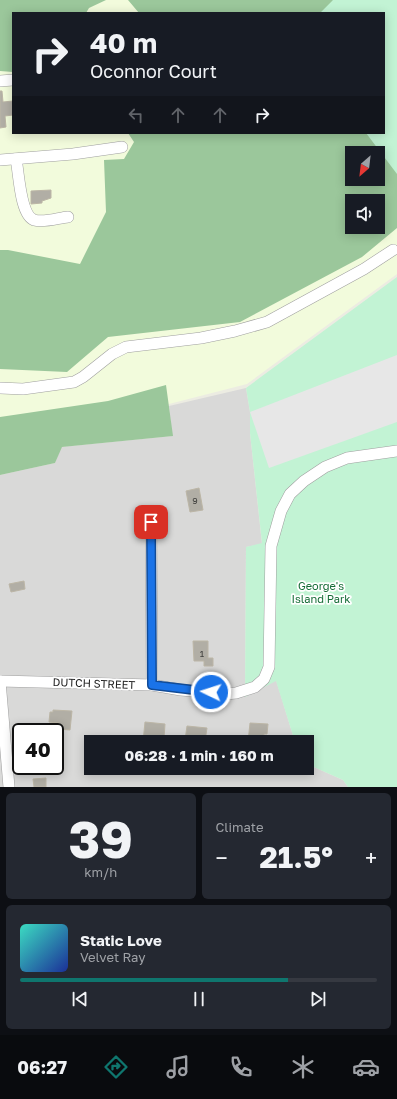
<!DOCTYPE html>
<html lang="en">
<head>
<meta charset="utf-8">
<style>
	:root { --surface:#171b24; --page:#242831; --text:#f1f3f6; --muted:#9ea1a6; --line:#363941; --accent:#0f766e }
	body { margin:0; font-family:"Golos Text",sans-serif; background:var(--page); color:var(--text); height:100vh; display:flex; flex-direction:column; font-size:15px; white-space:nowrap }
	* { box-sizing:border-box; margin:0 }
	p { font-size:13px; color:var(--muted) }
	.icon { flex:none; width:22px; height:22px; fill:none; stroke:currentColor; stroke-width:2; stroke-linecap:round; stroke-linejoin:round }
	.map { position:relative; height:787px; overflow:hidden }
	.details { display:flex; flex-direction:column; gap:6px; padding:6px; background:#0d0f14; flex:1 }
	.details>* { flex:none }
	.guide { position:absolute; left:12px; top:12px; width:373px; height:122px; border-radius:0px; box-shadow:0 2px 10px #0003; background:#171b24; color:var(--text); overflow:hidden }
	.needle { width:26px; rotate:208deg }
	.controls { position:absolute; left:345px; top:146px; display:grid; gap:8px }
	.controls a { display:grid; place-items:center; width:40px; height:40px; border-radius:0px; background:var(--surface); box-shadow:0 2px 10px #0003; font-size:20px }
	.speed { position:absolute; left:12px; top:723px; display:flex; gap:8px; font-size:20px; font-weight:700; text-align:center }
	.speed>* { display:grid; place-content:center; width:52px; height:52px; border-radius:50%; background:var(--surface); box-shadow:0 2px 10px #0003; line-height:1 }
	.speed .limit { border:2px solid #111; border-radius:6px; background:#fff; color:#111 }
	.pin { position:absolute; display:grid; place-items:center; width:34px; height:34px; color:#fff; margin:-17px; border-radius:8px; box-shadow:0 2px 6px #0006 }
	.me { position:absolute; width:44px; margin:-22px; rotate:274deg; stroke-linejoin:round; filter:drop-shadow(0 0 3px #0008) }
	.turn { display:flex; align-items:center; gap:14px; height:84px; padding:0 12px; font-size:18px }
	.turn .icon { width:52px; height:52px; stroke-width:2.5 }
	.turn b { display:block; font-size:28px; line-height:34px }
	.lanes { display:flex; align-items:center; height:38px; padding:0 12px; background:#0003; justify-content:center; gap:20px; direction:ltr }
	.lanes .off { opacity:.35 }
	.big { font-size:30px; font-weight:700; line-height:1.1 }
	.details .tile { flex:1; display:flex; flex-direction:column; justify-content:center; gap:6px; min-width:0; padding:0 14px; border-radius:6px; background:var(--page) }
	.details .dial { align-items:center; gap:0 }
	.dial b { font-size:52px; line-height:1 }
	.song { display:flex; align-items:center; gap:12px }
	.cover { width:48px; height:48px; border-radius:6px; background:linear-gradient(135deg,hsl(170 70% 55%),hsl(230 70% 35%)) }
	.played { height:4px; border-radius:2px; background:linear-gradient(90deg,var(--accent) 75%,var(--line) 75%) }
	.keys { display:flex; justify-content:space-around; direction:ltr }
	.heat { display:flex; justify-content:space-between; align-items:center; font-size:22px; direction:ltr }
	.details .tiles { flex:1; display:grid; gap:6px; grid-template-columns:1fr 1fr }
	.tile:last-child { grid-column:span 2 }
	.trip { position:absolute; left:84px; top:735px; width:230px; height:40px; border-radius:0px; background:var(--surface); box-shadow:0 2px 10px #0003; font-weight:700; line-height:40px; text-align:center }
	.dock { display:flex; height:64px; justify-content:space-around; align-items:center; background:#090b0e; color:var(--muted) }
	.dock .icon { width:28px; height:28px }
	.dock .current { color:var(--accent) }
	.dock b { font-size:18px; color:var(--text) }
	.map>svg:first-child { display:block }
	.residential { fill:#d9d9d8; fill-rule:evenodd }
	.education { fill:#f2fbdc; fill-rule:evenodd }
	.forest { fill:#9bc79b; fill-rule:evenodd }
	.park { fill:#c2f3d4 }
	.parking { fill:#e7e7e7 }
	.building { fill:#b1aea5; stroke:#bcb6a6 }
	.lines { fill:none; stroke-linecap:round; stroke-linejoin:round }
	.minor-casing { stroke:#9f9f9f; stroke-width:12 }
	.minor { stroke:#fff; stroke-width:11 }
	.route-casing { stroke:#114b97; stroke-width:10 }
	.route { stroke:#1a73e8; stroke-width:7 }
	.labels { text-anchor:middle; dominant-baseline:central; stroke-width:3.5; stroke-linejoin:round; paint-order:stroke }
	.number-label { font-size:9px; fill:#40403e }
	.park-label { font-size:11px; fill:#166d37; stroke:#fff }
	.street-label { font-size:11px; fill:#1b1b1b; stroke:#fff }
</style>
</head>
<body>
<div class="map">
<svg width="397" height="787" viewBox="0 0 397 787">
	<rect width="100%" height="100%" fill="#ecece2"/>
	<path class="residential" d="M246 388 250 412V433L262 544 246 547 245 696 276 680 295 742H91V768H307V764L343 780 348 787H0V475L55 463 61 447 172 436 169 406ZM21 732H55V766H21Z"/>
	<path class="education" d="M0 0H328L316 13H13V133H362L352 153V179H397V274L247 384 169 404 140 422 0 467ZM352 201H378V227H352Z"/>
	<g class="forest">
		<path d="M0 0H106L89 8 86 13H13V72L0 71Z"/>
		<path d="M128 0H397V228L362 257 240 322 108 337 67 372 0 369V250H8L80 264 106 212 104 160 124 159 134 142 128 133H384V13H139ZM352 153H378V179H352ZM352 201H378V227H352Z"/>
		<path d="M166 385 173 436 62 447 55 463 0 475V417L108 401Z"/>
	</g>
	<g class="park">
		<path d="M333 0H397V174L366 133H384V13H320Z"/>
		<path d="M397 277V787H348L343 780 307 764V742H295L276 681 245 697 246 547 262 543 250 433V412L246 388Z"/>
	</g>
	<path class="parking" d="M397 355V422L269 468 250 412Z"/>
	<g class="building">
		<path d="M0 91H2L3 102 13 101V115L5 116 6 127 0 128Z"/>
		<path d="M51 190V198L42 201V203L31 204V191Z"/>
		<path d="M199 488 203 510 190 512 186 491Z"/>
		<path d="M24 581 25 589 11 592 9 584Z"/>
		<path d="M193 641H208V658H213V666H204V661H194Z"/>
		<path d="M53 710 72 711 70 730 58 729 59 723 49 722 50 712H53Z"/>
		<path d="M145 722 165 724 164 738 153 737 152 742H143Z"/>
		<path d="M250 723 268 724 267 734H264L263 742H248Z"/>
		<path d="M187 726 207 728 205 741 196 742 185 740Z"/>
		<path d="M265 768H275V770L266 772Z"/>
		<path d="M46 778V787H34L33 779Z"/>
	</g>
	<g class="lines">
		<defs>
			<g id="minor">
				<path d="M0 81 13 80"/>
				<path d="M16 159C19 173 20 215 34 220 44 223 58 218 68 217"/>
				<path d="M0 160 73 154 122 147"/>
				<path d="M0 388 23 389 74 382 83 377 112 354 126 347 201 338 235 331 267 322 364 269 393 250"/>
				<path d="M151 522 152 685"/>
				<path d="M0 681 152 685 181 690 225 694 236 693 255 687 264 679 269 667 271 546 281 511 290 494 304 481 325 467 347 458 397 451"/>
				<path d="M0 681 9 787"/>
			</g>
		</defs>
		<use href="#minor" class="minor-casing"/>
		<use href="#minor" class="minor"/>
	</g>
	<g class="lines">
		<defs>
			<path id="route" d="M151 522 152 685 211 692"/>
		</defs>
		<use href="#route" class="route-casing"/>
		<use href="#route" class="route"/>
	</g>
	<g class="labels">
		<g class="number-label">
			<text x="195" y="500">9</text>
			<text x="202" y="653">1</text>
		</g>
		<g class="park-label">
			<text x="321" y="585">George's<tspan x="321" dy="13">Island Park</tspan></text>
		</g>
		<g class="street-label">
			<text transform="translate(94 683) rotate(2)">DUTCH STREET</text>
		</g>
	</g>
</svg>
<div class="controls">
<a><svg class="needle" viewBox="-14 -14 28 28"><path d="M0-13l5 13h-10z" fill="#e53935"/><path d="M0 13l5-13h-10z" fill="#9ea1a6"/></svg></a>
<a><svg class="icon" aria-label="sound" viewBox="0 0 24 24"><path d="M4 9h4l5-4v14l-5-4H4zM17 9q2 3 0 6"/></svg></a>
</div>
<div class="speed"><div class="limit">40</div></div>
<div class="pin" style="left:151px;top:522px;background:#d93025"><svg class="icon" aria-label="arrive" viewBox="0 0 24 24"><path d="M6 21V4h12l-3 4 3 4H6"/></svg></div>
<svg class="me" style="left:211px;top:692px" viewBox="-20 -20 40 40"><circle r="17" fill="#1a73e8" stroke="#fff" stroke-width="3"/><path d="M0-11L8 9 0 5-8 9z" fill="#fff"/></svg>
<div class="trip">06:28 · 1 min · 160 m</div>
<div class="guide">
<div class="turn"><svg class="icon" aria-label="right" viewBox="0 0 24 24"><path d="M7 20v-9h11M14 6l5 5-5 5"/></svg><div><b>40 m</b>Oconnor Court</div></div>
<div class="lanes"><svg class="icon off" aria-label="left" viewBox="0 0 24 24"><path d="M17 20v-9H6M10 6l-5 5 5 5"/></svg><svg class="icon off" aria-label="ahead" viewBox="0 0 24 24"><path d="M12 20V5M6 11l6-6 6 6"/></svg><svg class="icon off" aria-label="ahead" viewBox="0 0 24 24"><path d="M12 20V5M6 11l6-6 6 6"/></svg><svg class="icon" aria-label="right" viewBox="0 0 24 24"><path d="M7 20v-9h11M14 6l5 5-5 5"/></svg></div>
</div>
</div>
<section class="details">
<div class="tiles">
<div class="tile dial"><b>39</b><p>km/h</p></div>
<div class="tile"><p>Climate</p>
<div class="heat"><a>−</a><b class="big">21.5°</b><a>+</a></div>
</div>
<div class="tile">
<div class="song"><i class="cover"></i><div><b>Static Love</b><p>Velvet Ray</p></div></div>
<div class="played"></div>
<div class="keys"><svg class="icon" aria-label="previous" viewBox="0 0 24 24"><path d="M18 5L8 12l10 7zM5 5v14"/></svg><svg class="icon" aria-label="pause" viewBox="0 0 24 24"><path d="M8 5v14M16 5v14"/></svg><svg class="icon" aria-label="next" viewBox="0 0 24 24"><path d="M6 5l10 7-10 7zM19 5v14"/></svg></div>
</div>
</div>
</section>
<nav class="dock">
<b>06:27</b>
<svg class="icon current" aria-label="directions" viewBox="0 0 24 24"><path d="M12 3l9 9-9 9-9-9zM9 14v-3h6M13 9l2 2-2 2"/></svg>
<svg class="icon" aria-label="music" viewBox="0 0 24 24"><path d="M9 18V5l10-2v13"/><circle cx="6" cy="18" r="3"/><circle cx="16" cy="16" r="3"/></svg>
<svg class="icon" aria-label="phone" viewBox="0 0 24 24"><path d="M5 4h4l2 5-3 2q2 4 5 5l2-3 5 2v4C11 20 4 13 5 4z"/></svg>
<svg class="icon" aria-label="climate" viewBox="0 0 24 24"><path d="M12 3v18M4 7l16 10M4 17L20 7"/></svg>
<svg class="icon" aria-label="car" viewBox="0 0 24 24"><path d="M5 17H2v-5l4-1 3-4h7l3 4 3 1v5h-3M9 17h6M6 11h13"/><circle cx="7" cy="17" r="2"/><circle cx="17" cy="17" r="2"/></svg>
</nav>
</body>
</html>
